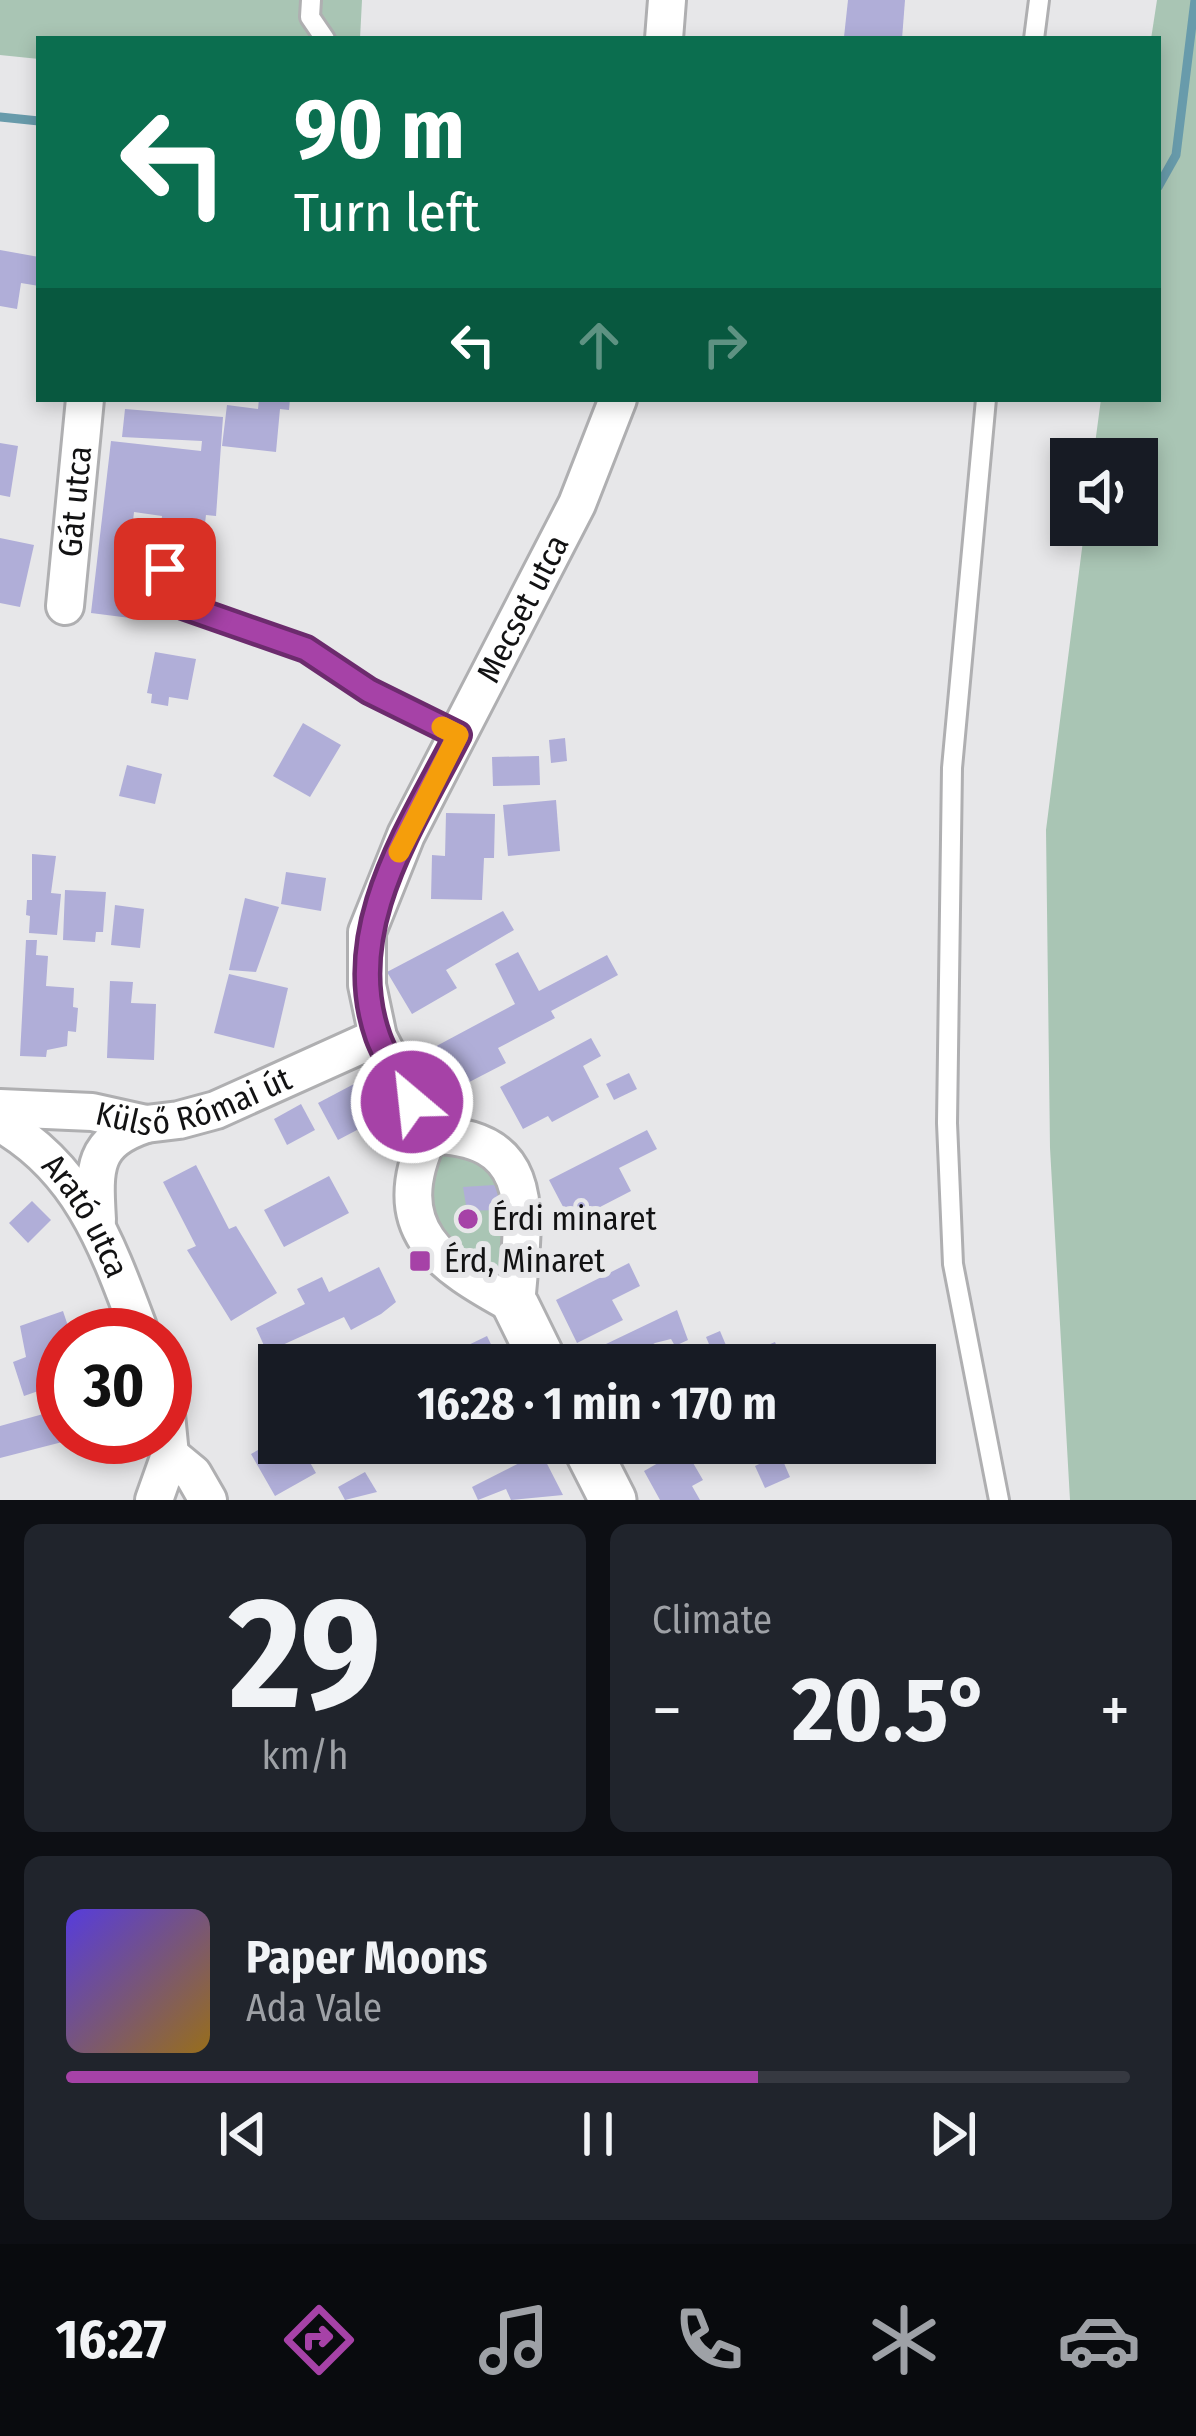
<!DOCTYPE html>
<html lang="en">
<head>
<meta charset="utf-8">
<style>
	:root { --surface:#171b24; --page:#20242c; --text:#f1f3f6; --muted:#9ea1a6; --line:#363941; --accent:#a642a7 }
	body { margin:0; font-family:"Fira Sans Condensed",sans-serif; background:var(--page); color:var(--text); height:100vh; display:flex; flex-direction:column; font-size:45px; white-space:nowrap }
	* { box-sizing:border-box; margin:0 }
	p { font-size:39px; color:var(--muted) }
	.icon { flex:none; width:66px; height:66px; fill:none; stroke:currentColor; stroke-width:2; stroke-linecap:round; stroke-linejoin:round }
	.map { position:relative; height:1500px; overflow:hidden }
	.drawer { display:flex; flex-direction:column; gap:24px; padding:24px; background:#0d0f14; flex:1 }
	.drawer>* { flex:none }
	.guide { position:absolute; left:36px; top:36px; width:1125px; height:366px; border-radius:0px; box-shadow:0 6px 18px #0003; background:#0b6e4f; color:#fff; overflow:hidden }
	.tools { position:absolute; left:1050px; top:438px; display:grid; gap:24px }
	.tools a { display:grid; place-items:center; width:108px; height:108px; border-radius:0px; background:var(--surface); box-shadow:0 6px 18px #0003; font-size:60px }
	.speed { position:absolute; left:36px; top:1308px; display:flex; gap:24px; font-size:60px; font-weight:700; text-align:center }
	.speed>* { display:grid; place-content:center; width:156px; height:156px; border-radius:50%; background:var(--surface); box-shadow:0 6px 18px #0003; line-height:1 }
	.speed .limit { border:18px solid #d22; background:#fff; color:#111 }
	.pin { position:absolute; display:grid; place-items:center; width:102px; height:102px; color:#fff; margin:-51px; border-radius:24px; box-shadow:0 6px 18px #0006 }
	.me { position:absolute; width:132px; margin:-66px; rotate:332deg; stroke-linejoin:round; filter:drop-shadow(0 0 9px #0008) }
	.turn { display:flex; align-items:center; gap:42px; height:252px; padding:0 60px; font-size:54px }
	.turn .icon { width:156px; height:156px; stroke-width:2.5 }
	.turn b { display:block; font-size:84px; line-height:102px }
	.lanes { display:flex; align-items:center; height:114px; padding:0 60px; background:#0003; justify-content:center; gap:60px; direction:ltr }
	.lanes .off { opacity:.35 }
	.big { font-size:90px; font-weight:700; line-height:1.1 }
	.drawer .widget { flex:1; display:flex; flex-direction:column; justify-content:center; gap:18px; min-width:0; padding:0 42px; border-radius:18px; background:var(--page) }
	.drawer .dial { align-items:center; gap:0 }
	.dial b { font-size:156px; line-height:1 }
	.song { display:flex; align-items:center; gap:36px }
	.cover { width:144px; height:144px; border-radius:18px; background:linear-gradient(135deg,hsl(250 70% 55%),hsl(40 70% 35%)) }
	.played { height:12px; border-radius:6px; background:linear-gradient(90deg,var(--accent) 65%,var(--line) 65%) }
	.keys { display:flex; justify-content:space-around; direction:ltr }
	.heat { display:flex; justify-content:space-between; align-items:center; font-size:66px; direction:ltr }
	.drawer .tiles { flex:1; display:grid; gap:24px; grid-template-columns:1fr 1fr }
	.widget:last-child { grid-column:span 2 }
	.trip { position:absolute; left:258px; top:1344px; width:678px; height:120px; border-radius:0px; background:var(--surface); box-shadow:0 6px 18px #0003; font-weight:700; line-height:120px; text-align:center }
	.tabs { display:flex; height:192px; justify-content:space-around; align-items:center; background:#090b0e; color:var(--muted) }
	.tabs .icon { width:84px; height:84px }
	.tabs .on { color:var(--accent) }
	.tabs b { font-size:54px; color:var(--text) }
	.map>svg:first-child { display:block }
	.green { fill:#a9c5b4 }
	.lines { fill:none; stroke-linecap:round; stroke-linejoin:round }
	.stream { stroke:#689bab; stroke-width:9 }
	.building { fill:#b0aed8 }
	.service-casing { stroke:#afafb1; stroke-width:24 }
	.minor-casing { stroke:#afafb1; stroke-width:42 }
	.tertiary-casing { stroke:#afafb1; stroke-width:51 }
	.service { stroke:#fff; stroke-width:18 }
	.minor { stroke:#fff; stroke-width:36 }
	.tertiary { stroke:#fff; stroke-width:45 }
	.route-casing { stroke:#6c2b6d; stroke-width:30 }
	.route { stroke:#a642a7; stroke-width:21 }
	.slow { stroke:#f59e0b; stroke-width:21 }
	.poi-dot { fill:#a642a7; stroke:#e7e7e9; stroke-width:4.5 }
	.labels { text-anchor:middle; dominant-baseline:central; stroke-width:12; stroke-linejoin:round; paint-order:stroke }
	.street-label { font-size:33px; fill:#121213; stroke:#e7e7e9 }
	.poi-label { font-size:33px; fill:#121213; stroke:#e7e7e9; text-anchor:start }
</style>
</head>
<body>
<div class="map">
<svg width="1196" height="1500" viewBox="0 0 1196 1500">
	<rect width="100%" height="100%" fill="#e7e7e9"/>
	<g class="green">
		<path d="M0 0H362L360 39H39V59L0 55Z"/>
		<path d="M1157 0H1196V1500H1070L1050 1148 1046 830 1085 525H1137V459H1093L1101 399H1158V39H1151Z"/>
		<path d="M445 1149 489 1163 508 1193 502 1276C466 1266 412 1215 427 1173 429 1165 440 1156 445 1149Z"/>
	</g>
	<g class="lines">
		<g class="stream">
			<path d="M0 117 39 121"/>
			<path d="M1158 187 1176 155 1195 0"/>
		</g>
	</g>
	<g class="building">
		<path d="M848 0H905L902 39 844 37Z"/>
		<path d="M0 250 39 257V286L21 283 17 309 0 306Z"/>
		<path d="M259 399H290L289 410 280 409 276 452 222 446 227 405 258 409Z"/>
		<path d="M125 409 223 417 216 516 206 515 204 531 190 530 187 552 158 549 162 516 134 512 127 574 151 576 146 620 91 613 111 441 201 451 202 441 122 437Z"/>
		<path d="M0 443 18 446 10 497 0 495Z"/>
		<path d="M0 538 34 545 20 607 0 603Z"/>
		<path d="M155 652 196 659 188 700 169 697 168 706 151 703 152 694 147 693Z"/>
		<path d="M303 723 341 745 310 797 273 776Z"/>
		<path d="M565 738 567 761 551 763 549 740Z"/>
		<path d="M539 756 540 785 493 786 492 757Z"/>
		<path d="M127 765 162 774 155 804 119 796Z"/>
		<path d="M556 800 560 851 508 856 503 805Z"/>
		<path d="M446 813 495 814 494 858H484L482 900 431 899 432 855 445 856Z"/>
		<path d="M32 854 56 856 51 893 61 894 57 935 29 933 30 916 26 915 27 900H32Z"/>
		<path d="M286 872 326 878 321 911 281 904Z"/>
		<path d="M65 890 106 892 103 932H96L95 942 63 940Z"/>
		<path d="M245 898 279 907 256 972 229 970Z"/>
		<path d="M115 905 144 909 140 948 111 945Z"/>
		<path d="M503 911 514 930 446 970 457 988 412 1014 387 972Z"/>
		<path d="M26 940H37L36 955 48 956 46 986 74 988 73 1007 78 1008 76 1032 68 1031 67 1046 47 1050 46 1057 20 1056Z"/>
		<path d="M518 952 539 991 607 955 618 975 551 1011 555 1018 498 1048 506 1063 452 1091 429 1050 515 1004 495 964Z"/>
		<path d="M229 974 288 988 274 1048 214 1033Z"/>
		<path d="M110 981 133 982 131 1003 156 1004 154 1060 107 1058Z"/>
		<path d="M591 1038 601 1056 583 1066 599 1097 552 1122 548 1116 523 1129 500 1087Z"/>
		<path d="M629 1073 637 1089 614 1100 606 1084Z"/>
		<path d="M354 1084 374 1121 338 1140 318 1103Z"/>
		<path d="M301 1104 315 1130 287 1145 274 1119Z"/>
		<path d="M647 1130 657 1149 619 1168 631 1191 571 1222 549 1180Z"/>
		<path d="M196 1165 229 1229 236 1226 277 1293 231 1321 187 1250 196 1246 163 1182Z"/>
		<path d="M329 1176 349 1213 284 1247 264 1210Z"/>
		<path d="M494 1185 501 1197 495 1210 468 1211 473 1223 464 1224 467 1211 463 1187Z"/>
		<path d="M32 1201 51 1220 28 1243 9 1223Z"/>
		<path d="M629 1263 640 1286 612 1300 623 1320 577 1343 556 1300Z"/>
		<path d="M379 1267 396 1302 381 1314 351 1330 344 1317 267 1352 256 1328 305 1304 297 1289 322 1277 329 1292Z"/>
		<path d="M677 1310 688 1340 675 1346 671 1339 655 1343 633 1355 638 1365H588L583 1355Z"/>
		<path d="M63 1311 71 1335H63V1437L74 1439 0 1458V1426L54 1411 44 1389 24 1396 13 1362 26 1357 20 1326Z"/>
		<path d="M720 1331 728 1350 714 1356 706 1337Z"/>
		<path d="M487 1336 501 1365H427Z"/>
		<path d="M775 1342 783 1361 746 1365 742 1356Z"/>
		<path d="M705 1353 707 1365H680Z"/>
		<path d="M279 1438V1443H299L316 1473 275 1496 251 1454Z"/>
		<path d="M485 1443H521L492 1458Z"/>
		<path d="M631 1443H660L637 1454Z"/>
		<path d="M541 1452 563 1495 511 1500 506 1489 478 1500 472 1487Z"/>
		<path d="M674 1454 678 1462 689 1456 703 1480 692 1486 700 1500H660L644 1471Z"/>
		<path d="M780 1454 790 1477 765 1488 755 1466Z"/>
		<path d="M365 1472 377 1492 345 1500 338 1487Z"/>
	</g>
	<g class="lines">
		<defs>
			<g id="service">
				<path d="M311 0 310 17 325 39"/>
				<path d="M1034 39 1039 0"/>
				<path d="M986 399 952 768 947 1123 953 1264 999 1500"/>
				<path d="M165 569 183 606 306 649 369 691 458 735"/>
			</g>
			<g id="minor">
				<path d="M664 39 667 0"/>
				<path id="s1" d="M65 606 85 399"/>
				<path id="s2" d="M0 1108 92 1112 146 1124 179 1120 216 1110 378 1037"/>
				<path id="s3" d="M0 1123C83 1170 109 1250 141 1335"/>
				<path id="s4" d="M429 1135 378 1037 367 985V932L406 835 577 504 618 399"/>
				<path d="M429 1135C544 1135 522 1222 516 1306 439 1264 385 1229 429 1135Z"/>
				<path d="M97 1220C94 1168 92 1142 146 1124"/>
				<path d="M170 1455 193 1474 208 1500"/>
				<path d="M154 1500 170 1455 165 1404"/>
			</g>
			<g id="tertiary">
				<path d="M516 1306 545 1365"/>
				<path d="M584 1443 613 1500"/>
			</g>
		</defs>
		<use href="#service" class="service-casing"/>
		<use href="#minor" class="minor-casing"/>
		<use href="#tertiary" class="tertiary-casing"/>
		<use href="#service" class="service"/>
		<use href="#minor" class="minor"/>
		<use href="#tertiary" class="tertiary"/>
	</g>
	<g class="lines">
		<defs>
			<path id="route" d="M165 569 183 606 306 649 369 691 458 735C411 827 340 930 378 1037 386 1059 401 1081 412 1102"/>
		</defs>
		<use href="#route" class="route-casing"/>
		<use href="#route" class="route"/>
		<path class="slow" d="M399 852 458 735 442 727"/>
	</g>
	<g class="poi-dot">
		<circle cx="468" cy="1219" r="12"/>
		<rect x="408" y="1249" width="24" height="24" rx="6"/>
	</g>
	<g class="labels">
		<g class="street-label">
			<text stroke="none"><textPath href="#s1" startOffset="105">Gát utca</textPath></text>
			<text stroke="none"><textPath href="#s4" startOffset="576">Mecset utca</textPath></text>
			<text stroke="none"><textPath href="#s2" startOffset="198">Külső Római út</textPath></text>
			<text stroke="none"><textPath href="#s3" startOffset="129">Arató utca</textPath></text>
		</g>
		<g class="poi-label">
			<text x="492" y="1219">Érdi minaret</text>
			<text x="444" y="1261">Érd, Minaret</text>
		</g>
	</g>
</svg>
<div class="tools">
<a><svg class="icon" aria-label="sound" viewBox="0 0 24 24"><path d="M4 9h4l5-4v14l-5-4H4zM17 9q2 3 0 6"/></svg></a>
</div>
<div class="speed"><div class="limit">30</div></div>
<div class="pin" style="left:165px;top:569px;background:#d93025"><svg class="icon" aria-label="arrive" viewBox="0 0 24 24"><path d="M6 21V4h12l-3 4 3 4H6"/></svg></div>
<svg class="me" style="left:412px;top:1102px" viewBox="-20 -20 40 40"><circle r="17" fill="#a642a7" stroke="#fff" stroke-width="3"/><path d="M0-11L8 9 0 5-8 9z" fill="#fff"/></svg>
<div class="trip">16:28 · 1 min · 170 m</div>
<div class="guide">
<div class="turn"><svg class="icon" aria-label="left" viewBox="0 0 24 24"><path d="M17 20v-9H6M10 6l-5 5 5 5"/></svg><div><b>90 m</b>Turn left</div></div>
<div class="lanes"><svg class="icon" aria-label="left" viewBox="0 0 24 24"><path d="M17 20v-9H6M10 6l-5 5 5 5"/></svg><svg class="icon off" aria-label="ahead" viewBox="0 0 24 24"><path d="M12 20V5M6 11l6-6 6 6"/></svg><svg class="icon off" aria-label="right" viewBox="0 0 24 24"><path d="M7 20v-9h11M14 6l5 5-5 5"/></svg></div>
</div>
</div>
<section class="drawer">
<div class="tiles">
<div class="widget dial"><b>29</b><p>km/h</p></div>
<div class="widget"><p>Climate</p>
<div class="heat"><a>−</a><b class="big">20.5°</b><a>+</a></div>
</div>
<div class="widget">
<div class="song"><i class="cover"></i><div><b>Paper Moons</b><p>Ada Vale</p></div></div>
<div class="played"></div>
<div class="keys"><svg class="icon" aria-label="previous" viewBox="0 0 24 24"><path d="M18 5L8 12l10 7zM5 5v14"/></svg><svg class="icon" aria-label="pause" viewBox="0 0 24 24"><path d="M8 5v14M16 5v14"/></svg><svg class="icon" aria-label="next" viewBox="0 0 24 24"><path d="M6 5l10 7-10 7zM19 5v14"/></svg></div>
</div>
</div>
</section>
<nav class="tabs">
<b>16:27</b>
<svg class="icon on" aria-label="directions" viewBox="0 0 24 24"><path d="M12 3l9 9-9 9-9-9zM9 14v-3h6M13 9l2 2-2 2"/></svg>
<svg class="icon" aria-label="music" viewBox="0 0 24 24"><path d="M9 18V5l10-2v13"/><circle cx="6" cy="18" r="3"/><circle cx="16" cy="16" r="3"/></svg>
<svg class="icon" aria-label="phone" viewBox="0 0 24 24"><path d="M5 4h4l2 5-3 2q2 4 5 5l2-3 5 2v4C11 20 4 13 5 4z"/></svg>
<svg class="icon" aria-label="climate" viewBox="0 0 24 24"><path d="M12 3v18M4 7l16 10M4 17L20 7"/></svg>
<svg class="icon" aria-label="car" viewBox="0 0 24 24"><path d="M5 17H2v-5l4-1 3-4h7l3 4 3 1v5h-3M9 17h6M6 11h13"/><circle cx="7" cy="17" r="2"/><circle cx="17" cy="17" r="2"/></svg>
</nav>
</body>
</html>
